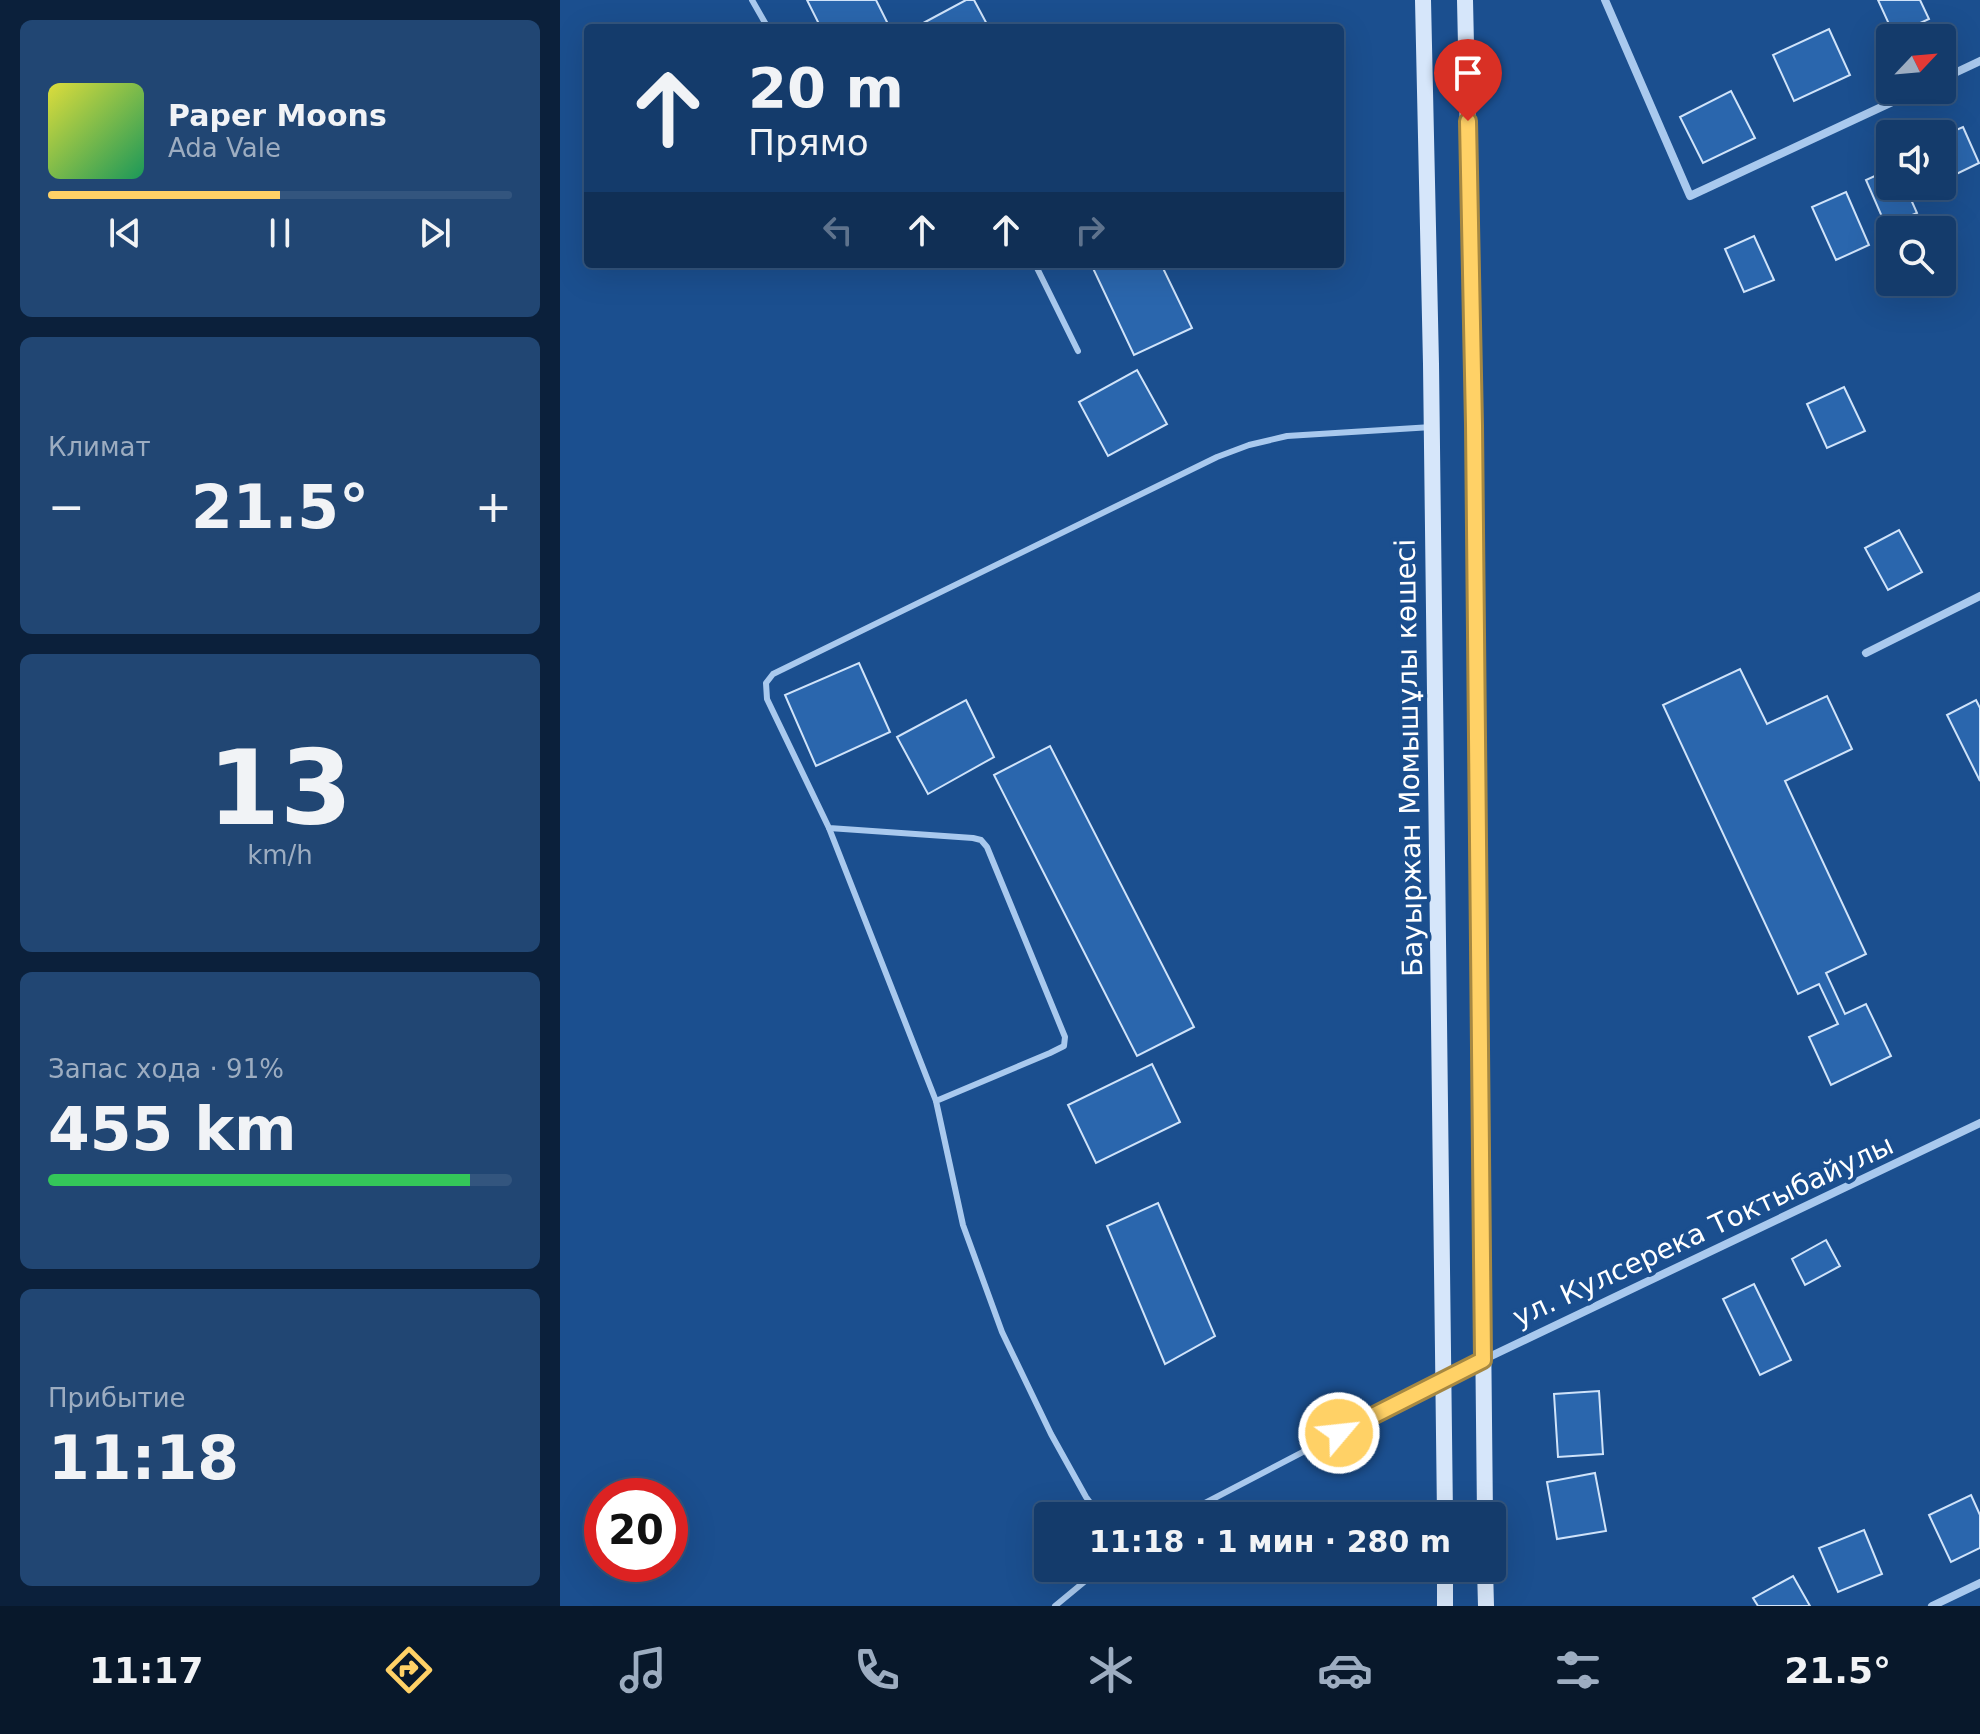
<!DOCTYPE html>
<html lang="ru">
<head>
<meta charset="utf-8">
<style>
	:root { --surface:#143b6b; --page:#214673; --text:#f1f3f6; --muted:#9dadc1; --line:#33557e; --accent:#ffd166 }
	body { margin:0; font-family:"DejaVu Sans",sans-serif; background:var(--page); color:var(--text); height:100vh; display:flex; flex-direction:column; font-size:30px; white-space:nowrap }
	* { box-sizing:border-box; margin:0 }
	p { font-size:26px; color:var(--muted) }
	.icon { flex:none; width:44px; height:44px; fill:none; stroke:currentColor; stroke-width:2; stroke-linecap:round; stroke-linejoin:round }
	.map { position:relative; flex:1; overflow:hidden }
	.sheet { display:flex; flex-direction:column; gap:20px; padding:20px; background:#0b203b; width:560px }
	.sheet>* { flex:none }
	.hud { position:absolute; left:24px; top:24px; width:760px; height:244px; border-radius:8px; box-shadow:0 8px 32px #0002,0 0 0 2px var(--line); background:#143b6b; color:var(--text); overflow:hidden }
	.needle { width:52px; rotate:64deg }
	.controls { position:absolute; left:1316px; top:24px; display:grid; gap:16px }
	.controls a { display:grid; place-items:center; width:80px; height:80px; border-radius:8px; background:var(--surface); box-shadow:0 8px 32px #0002,0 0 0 2px var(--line); font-size:40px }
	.speed { position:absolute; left:24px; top:1478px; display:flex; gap:16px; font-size:40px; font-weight:700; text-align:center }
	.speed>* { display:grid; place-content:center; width:104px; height:104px; border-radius:50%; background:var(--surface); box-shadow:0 8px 32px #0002,0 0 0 2px var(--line); line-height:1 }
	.speed .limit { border:12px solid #d22; background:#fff; color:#111 }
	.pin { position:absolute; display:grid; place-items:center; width:68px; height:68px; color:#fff; margin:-82px -34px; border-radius:50% 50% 50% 0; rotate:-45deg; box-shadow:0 0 8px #0007 }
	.pin .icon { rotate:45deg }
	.me { position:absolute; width:88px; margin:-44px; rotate:62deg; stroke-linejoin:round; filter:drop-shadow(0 0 6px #0008) }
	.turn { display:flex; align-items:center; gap:28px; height:168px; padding:0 32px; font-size:36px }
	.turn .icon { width:104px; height:104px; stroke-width:2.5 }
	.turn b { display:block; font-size:56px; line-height:68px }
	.lanes { display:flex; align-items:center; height:76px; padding:0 32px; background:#0003; justify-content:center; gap:40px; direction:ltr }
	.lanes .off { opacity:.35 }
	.big { font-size:60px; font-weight:600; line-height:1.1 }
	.sheet .widget { flex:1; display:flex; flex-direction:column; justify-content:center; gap:12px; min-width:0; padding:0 28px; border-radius:12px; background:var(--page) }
	.sheet .dial { align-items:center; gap:0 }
	.dial b { font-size:104px; line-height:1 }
	.song { display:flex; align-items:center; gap:24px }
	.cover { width:96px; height:96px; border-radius:12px; background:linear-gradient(135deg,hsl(60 70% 55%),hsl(150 70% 35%)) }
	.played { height:8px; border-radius:4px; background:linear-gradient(90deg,var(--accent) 50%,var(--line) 50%) }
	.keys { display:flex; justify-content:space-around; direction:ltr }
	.heat { display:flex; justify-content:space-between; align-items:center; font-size:44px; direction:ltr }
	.charge { height:12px; border-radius:6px; background:linear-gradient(90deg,#34c759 91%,var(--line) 0) }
	.trip { position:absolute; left:474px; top:1502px; width:472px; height:80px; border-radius:8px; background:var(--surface); box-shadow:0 8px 32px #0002,0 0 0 2px var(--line); font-weight:600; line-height:80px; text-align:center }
	.menu { display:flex; height:128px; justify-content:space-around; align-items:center; background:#08182b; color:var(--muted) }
	.menu .icon { width:56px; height:56px }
	.menu .active { color:var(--accent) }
	.menu b { font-size:36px; color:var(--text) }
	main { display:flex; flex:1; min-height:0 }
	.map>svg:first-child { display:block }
	.building { fill:#2a66ad; stroke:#cfe3fa; stroke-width:2 }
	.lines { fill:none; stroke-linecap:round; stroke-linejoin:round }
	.lane { stroke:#a9c9ee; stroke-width:6 }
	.street { stroke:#a9c9ee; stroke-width:8 }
	.secondary { stroke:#d6e6fa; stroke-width:16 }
	.route-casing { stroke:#a68842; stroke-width:20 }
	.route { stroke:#ffd166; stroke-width:14 }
	.labels { text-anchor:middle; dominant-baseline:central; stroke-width:8; stroke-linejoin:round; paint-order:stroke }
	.street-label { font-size:28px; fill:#fff; stroke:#1b4f8f }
</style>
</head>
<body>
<main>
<section class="sheet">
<div class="widget">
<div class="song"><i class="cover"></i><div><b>Paper Moons</b><p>Ada Vale</p></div></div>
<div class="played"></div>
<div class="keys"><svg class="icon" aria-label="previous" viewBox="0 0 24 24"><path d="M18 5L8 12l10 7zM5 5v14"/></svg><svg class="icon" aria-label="pause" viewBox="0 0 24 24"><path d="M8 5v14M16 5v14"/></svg><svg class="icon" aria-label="next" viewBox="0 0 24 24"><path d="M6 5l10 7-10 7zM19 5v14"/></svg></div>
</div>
<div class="widget"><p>Климат</p>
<div class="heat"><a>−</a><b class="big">21.5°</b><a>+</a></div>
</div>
<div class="widget dial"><b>13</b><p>km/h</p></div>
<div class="widget"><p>Запас хода · 91%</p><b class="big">455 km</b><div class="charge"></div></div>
<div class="widget"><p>Прибытие</p><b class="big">11:18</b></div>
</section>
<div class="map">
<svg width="1420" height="1606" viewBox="0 0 1420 1606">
	<rect width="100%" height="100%" fill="#1b4f8f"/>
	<g class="building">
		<path d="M247 0H316L330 28H261Z"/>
		<path d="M406 0H414L429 28H354Z"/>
		<path d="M1318 0H1360L1369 19 1334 35Z"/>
		<path d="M1269 29 1290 75 1234 101 1213 55Z"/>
		<path d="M1171 91 1195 138 1143 163 1120 117Z"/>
		<path d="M1403 127 1419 163 1382 181V136Z"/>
		<path d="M1330 169V186H1345L1357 213 1326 226 1306 180Z"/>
		<path d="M1286 192 1309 245 1276 260 1252 207Z"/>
		<path d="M1194 236 1214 280 1184 292 1165 249Z"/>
		<path d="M531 264H601L632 328 574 355Z"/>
		<path d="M577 370 607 424 548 456 519 402Z"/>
		<path d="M1284 387 1305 431 1267 448 1247 404Z"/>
		<path d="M1339 530 1362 572 1328 590 1305 548Z"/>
		<path d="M299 663 330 732 256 766 225 695Z"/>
		<path d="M1180 669 1207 724 1267 696 1292 749 1225 781 1306 954 1266 973 1285 1014 1306 1004 1331 1056 1271 1085 1249 1037 1278 1024 1259 984 1238 994 1103 705Z"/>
		<path d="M406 700 434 757 368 794 337 737Z"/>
		<path d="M1416 700 1420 708V781L1387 715Z"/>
		<path d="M490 746 634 1027 577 1056 434 775Z"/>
		<path d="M592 1064 620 1122 536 1163 508 1105Z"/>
		<path d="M598 1203 655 1336 605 1364 547 1226Z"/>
		<path d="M1266 1240 1280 1266 1245 1285 1232 1259Z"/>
		<path d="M1194 1284 1231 1360 1200 1375 1163 1299Z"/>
		<path d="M1039 1391 1043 1454 998 1457 994 1394Z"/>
		<path d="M1035 1473 1046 1531 997 1539 987 1482Z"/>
		<path d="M1411 1495 1420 1515V1548L1391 1562 1369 1515Z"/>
		<path d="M1304 1530 1322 1574 1278 1592 1259 1548Z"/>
		<path d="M1233 1576 1250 1606H1198L1193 1598Z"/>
	</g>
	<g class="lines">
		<g class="lane">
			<path d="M192 0 208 28"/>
			<path d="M475 264 518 351"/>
			<path d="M269 828 376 1101"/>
			<path d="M540 1516 526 1497 491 1434 442 1332 403 1225 376 1101 490 1053 504 1046 505 1037 427 847 421 840 413 838 269 828 207 699 206 683 213 674 657 457 689 445 727 436 872 427"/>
			<path d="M620 1516 881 1380"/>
			<path d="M495 1606 541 1568"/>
		</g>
		<g class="street">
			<path d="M1045 0 1130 196 1358 90"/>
			<path d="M1382 79 1420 61"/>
			<path d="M1306 653 1420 596"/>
			<path d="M885 1378 1420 1123"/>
			<path d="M1372 1606 1420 1583"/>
		</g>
		<g class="secondary">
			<path d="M863 0 871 364 885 1516"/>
			<path d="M905 0 913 363 925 1516"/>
			<path d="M885 1568V1606"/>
			<path d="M925 1568 926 1606"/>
		</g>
	</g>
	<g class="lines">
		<defs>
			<path id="route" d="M779 1433 923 1360 914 425 908 121"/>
		</defs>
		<use href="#route" class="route-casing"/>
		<use href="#route" class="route"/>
	</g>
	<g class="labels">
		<g class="street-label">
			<text transform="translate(849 758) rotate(-91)">Бауыржан Момышұлы көшесі</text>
			<text transform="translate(1143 1231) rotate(-25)">ул. Кулсерека Токтыбайулы</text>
		</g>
	</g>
</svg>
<div class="controls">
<a><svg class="needle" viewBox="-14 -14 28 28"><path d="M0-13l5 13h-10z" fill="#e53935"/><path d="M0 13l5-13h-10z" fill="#9dadc1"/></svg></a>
<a><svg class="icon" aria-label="sound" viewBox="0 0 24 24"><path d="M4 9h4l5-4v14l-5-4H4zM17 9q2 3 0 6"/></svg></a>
<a><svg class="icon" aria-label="search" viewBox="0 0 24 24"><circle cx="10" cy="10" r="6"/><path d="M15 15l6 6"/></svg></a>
</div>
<div class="speed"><div class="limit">20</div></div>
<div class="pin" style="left:908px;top:121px;background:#d93025"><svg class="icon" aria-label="arrive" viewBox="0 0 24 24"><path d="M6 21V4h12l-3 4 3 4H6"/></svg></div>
<svg class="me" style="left:779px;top:1433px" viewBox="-20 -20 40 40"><circle r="17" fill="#ffd166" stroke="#fff" stroke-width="3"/><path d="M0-11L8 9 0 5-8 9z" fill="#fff"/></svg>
<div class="trip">11:18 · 1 мин · 280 m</div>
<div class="hud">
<div class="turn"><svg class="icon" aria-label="ahead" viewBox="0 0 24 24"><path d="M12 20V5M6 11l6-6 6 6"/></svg><div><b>20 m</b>Прямо</div></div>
<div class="lanes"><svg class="icon off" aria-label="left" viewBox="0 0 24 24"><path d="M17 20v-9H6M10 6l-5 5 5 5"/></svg><svg class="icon" aria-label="ahead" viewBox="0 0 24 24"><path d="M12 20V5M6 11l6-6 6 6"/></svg><svg class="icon" aria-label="ahead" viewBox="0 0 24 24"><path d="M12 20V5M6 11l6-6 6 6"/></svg><svg class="icon off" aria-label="right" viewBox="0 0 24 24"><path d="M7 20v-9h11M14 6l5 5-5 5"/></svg></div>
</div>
</div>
</main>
<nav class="menu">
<b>11:17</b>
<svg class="icon active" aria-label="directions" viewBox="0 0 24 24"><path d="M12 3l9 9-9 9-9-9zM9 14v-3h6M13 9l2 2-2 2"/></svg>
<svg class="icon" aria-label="music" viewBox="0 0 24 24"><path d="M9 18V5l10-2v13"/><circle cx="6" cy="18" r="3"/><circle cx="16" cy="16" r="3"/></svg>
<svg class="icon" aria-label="phone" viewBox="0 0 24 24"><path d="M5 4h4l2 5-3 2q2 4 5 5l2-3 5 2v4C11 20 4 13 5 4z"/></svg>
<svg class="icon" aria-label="climate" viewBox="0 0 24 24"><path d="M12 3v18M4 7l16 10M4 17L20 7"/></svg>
<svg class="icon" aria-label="car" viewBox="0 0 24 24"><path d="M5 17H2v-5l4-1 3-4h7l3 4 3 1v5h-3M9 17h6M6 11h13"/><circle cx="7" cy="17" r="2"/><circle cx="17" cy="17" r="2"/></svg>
<svg class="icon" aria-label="filters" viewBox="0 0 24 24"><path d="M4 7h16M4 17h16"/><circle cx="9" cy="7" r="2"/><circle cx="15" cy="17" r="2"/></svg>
<b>21.5°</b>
</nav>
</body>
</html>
